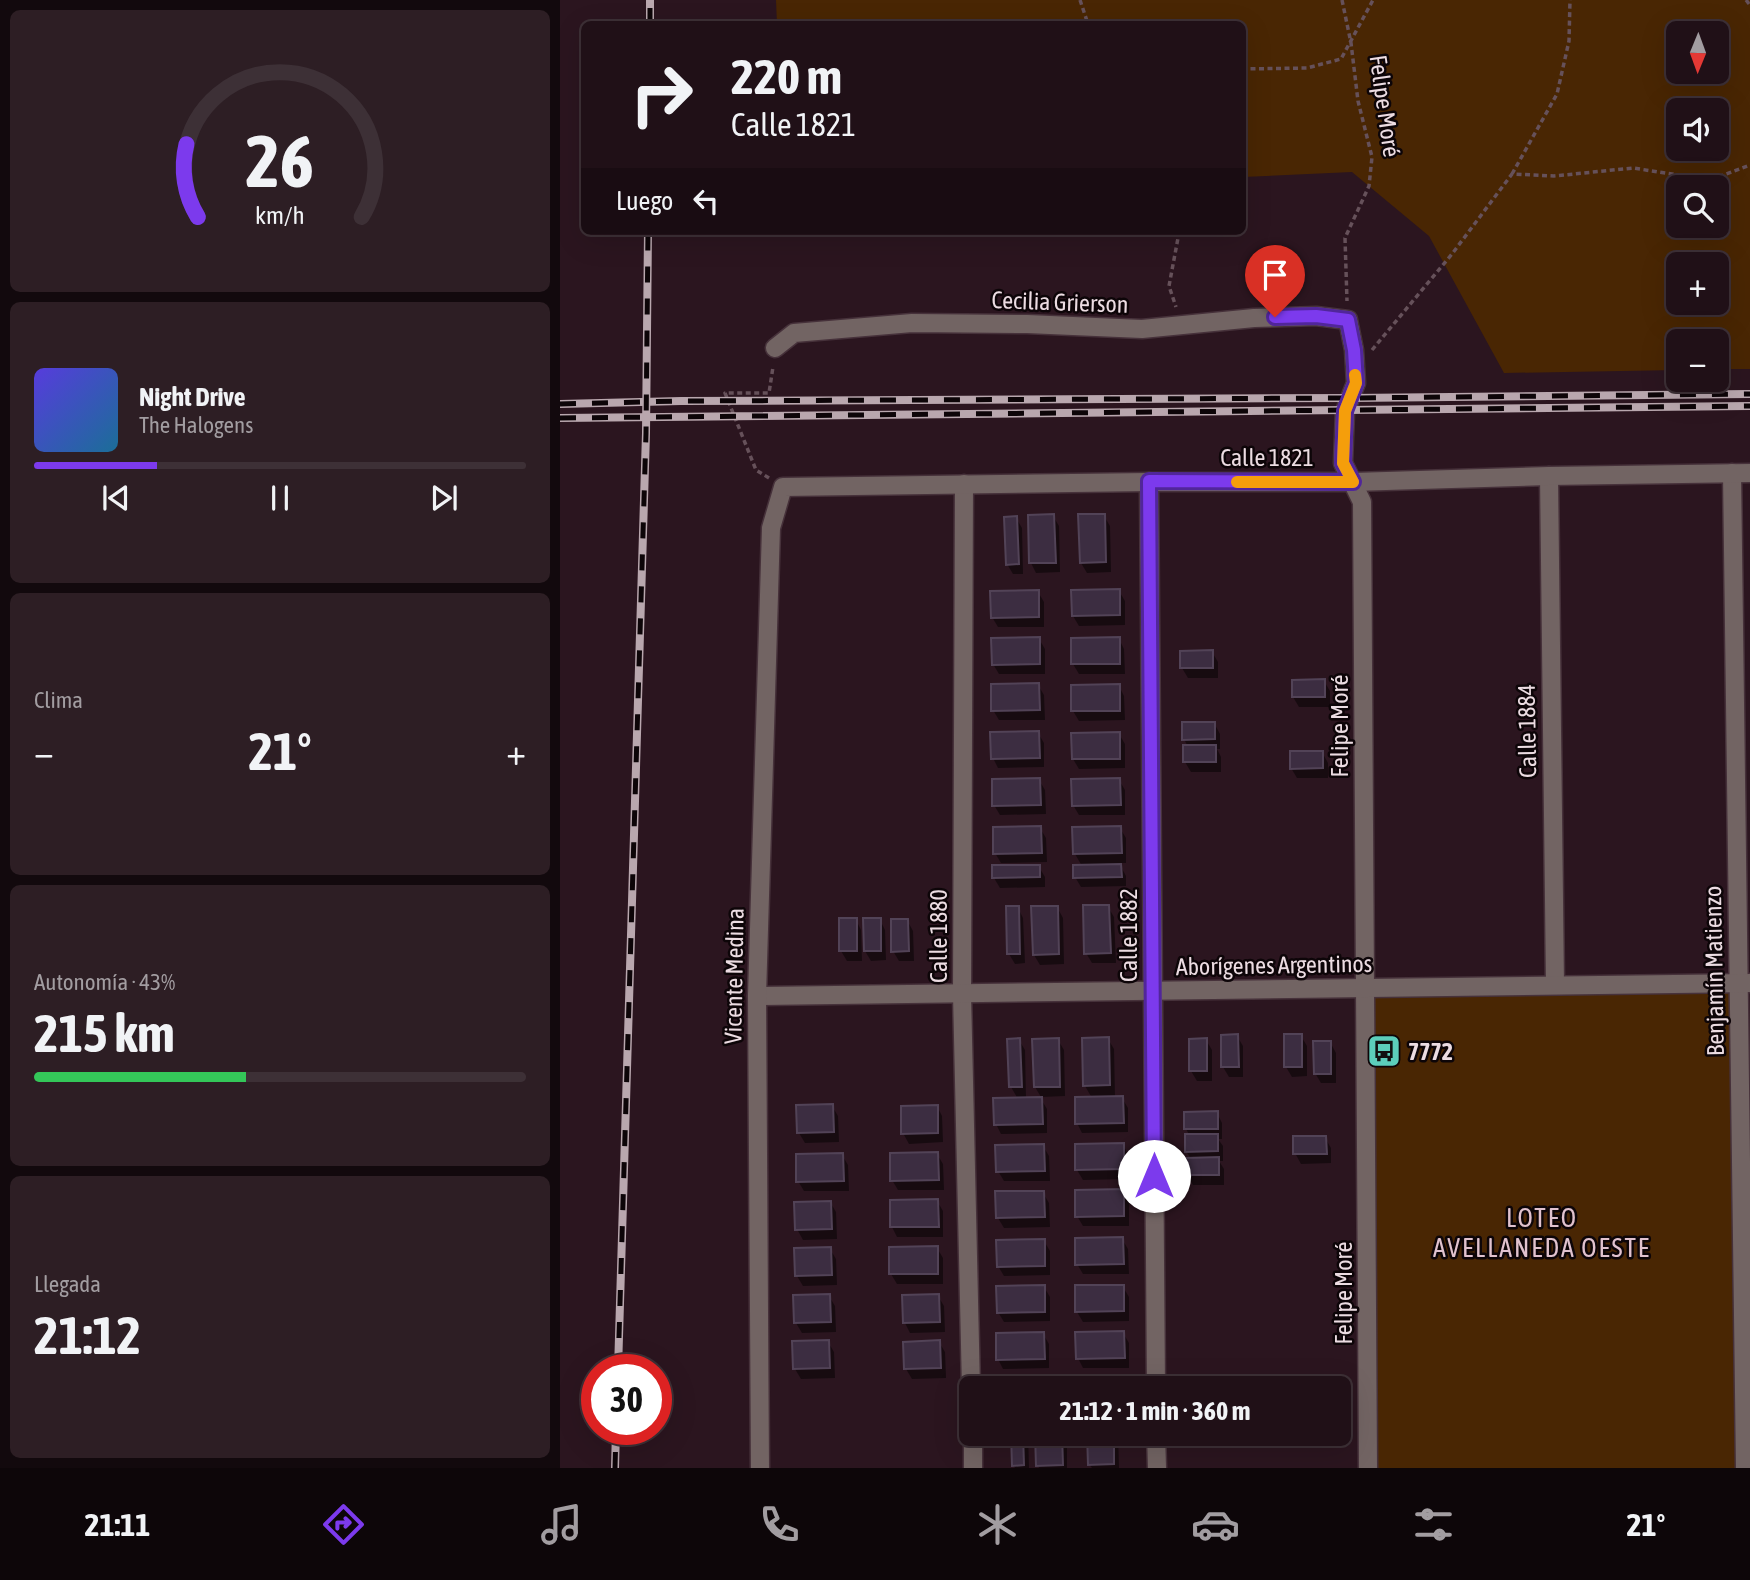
<!DOCTYPE html>
<html lang="es">
<head>
<meta charset="utf-8">
<style>
	:root { --surface:#201017; --page:#2d1e24; --text:#f1f3f6; --muted:#a29da1; --line:#3d3036; --accent:#7c3aed }
	body { margin:0; font-family:"Asap Condensed",sans-serif; background:var(--page); color:var(--text); height:100vh; display:flex; flex-direction:column; font-size:26px; white-space:nowrap }
	* { box-sizing:border-box; margin:0 }
	p { font-size:23px; color:var(--muted) }
	.icon { flex:none; width:38px; height:38px; fill:none; stroke:currentColor; stroke-width:2; stroke-linecap:round; stroke-linejoin:round }
	.map { position:relative; flex:1; overflow:hidden }
	.drawer { display:flex; flex-direction:column; gap:10px; padding:10px; background:#12090d; width:560px }
	.drawer>* { flex:none }
	.hud { position:absolute; left:21px; top:21px; width:665px; height:214px; border-radius:10px; box-shadow:0 7px 28px #0002,0 0 0 2px var(--line); background:#201017; color:var(--text); overflow:hidden }
	.needle { width:46px; rotate:181deg }
	.tools { position:absolute; left:1106px; top:21px; display:grid; gap:14px }
	.tools a { display:grid; place-items:center; width:63px; height:63px; border-radius:10px; background:var(--surface); box-shadow:0 7px 28px #0002,0 0 0 2px var(--line); font-size:35px }
	.speed { position:absolute; left:21px; top:1354px; display:flex; gap:14px; font-size:35px; font-weight:700; text-align:center }
	.speed>* { display:grid; place-content:center; width:91px; height:91px; border-radius:50%; background:var(--surface); box-shadow:0 7px 28px #0002,0 0 0 2px var(--line); line-height:1 }
	.speed .limit { border:10px solid #d22; background:#fff; color:#111 }
	.pin { position:absolute; display:grid; place-items:center; width:60px; height:60px; color:#fff; margin:-72px -30px; border-radius:50% 50% 50% 0; rotate:-45deg; box-shadow:0 0 7px #0007 }
	.pin .icon { rotate:45deg }
	.me { position:absolute; width:77px; margin:-38px; rotate:0deg; stroke-linejoin:round; filter:drop-shadow(0 0 5px #0008) }
	.turn { display:flex; align-items:center; gap:24px; height:147px; padding:0 35px; font-size:32px }
	.turn .icon { width:91px; height:91px; stroke-width:2.5 }
	.turn b { display:block; font-size:49px; line-height:60px }
	.then { display:flex; align-items:center; height:66px; padding:0 35px; background:#0003; gap:14px; font-size:26px }
	.big { font-size:52px; font-weight:700; line-height:1.1 }
	.drawer .widget { flex:1; display:flex; flex-direction:column; justify-content:center; gap:10px; min-width:0; padding:0 24px; border-radius:10px; background:var(--page) }
	.drawer .dial { align-items:center; gap:0 }
	.dial svg { height:182px; overflow:visible; fill:none; stroke:var(--line); stroke-width:7; stroke-linecap:round; text-anchor:middle }
	.dial text { fill:var(--text); stroke:none }
	.song { display:flex; align-items:center; gap:21px }
	.cover { width:84px; height:84px; border-radius:10px; background:linear-gradient(135deg,hsl(250 70% 55%),hsl(200 70% 35%)) }
	.played { height:7px; border-radius:4px; background:linear-gradient(90deg,var(--accent) 25%,var(--line) 25%) }
	.keys { display:flex; justify-content:space-around; direction:ltr }
	.heat { display:flex; justify-content:space-between; align-items:center; font-size:38px; direction:ltr }
	.charge { height:10px; border-radius:5px; background:linear-gradient(90deg,#34c759 43%,var(--line) 0) }
	.trip { position:absolute; left:399px; top:1376px; width:392px; height:70px; border-radius:10px; background:var(--surface); box-shadow:0 7px 28px #0002,0 0 0 2px var(--line); font-weight:700; line-height:70px; text-align:center }
	.tab-bar { display:flex; height:112px; justify-content:space-around; align-items:center; background:#0d0609; color:var(--muted) }
	.tab-bar .icon { width:49px; height:49px }
	.tab-bar .on { color:var(--accent) }
	.tab-bar b { font-size:32px; color:var(--text) }
	main { display:flex; flex:1; min-height:0 }
	.map>svg:first-child { display:block }
	.green { fill:#492603; fill-rule:evenodd }
	.shadow { fill:#0007 }
	.building { fill:#3c2d41; stroke:#524357; stroke-width:2 }
	.lines { fill:none; stroke-linecap:round; stroke-linejoin:round }
	.minor-casing { stroke:#46313a; stroke-width:21 }
	.path { stroke:#66515a; stroke-width:3.5; stroke-dasharray:5 3.5; stroke-linecap:butt }
	.minor { stroke:#726463; stroke-width:18 }
	.rail-casing { stroke:#b9a7ae; stroke-width:8 }
	.rail { stroke:#0d0508; stroke-width:5; stroke-dasharray:16; stroke-linecap:butt }
	.route-casing { stroke:#51269a; stroke-width:18 }
	.route { stroke:#7c3aed; stroke-width:12 }
	.slow { stroke:#f59e0b; stroke-width:12 }
	.labels { text-anchor:middle; dominant-baseline:central; stroke-width:5; stroke-linejoin:round; paint-order:stroke }
	.street-label { font-size:24px; fill:#ecdce2; stroke:#0d0508 }
	.poi-label { font-size:24px; font-weight:bold; fill:#ecdce2; stroke:#0d0508; text-anchor:start }
	.neighbourhood-label { font-size:26px; letter-spacing:2px; fill:#e1c2ce; stroke:#0d0508 }
</style>
</head>
<body>
<main>
<section class="drawer">
<div class="widget dial"><svg viewBox="0 0 100 80">
<path d="M14 69A42 42 0 1 1 86 69"/>
<path d="M14 69A42 42 0 0 1 9 37" stroke="#7c3aed"/>
<text x="50" y="56" font-size="32" font-weight="700">26</text>
<text x="50" y="72" font-size="11">km/h</text>
</svg></div>
<div class="widget">
<div class="song"><i class="cover"></i><div><b>Night Drive</b><p>The Halogens</p></div></div>
<div class="played"></div>
<div class="keys"><svg class="icon" aria-label="previous" viewBox="0 0 24 24"><path d="M18 5L8 12l10 7zM5 5v14"/></svg><svg class="icon" aria-label="pause" viewBox="0 0 24 24"><path d="M8 5v14M16 5v14"/></svg><svg class="icon" aria-label="next" viewBox="0 0 24 24"><path d="M6 5l10 7-10 7zM19 5v14"/></svg></div>
</div>
<div class="widget"><p>Clima</p>
<div class="heat"><a>−</a><b class="big">21°</b><a>+</a></div>
</div>
<div class="widget"><p>Autonomía · 43%</p><b class="big">215 km</b><div class="charge"></div></div>
<div class="widget"><p>Llegada</p><b class="big">21:12</b></div>
</section>
<div class="map">
<svg width="1190" height="1468" viewBox="0 0 1190 1468">
	<rect width="100%" height="100%" fill="#2b151f"/>
	<g class="green">
		<path d="M216 0H1190V369H1157V341H1118V370L944 373 869 236 792 172 683 177 682 24H217ZM1118 33H1157V72H1118ZM1118 110H1157V149H1118ZM1118 187H1157V226H1118ZM1118 264H1157V303H1118Z"/>
		<path d="M1179 983 1185 1468H808L805 988Z"/>
	</g>
	<g class="shadow">
		<path d="M493 516 499 526 500 572 476 573 471 563Z"/>
		<path d="M544 516 550 526 551 572 527 573 521 563Z"/>
		<path d="M456 518 462 528 463 574H453L447 564Z"/>
		<path d="M559 591 565 601V625L519 626 513 616Z"/>
		<path d="M478 592 484 602V627H438L432 617Z"/>
		<path d="M479 639 485 649V674H439L433 664Z"/>
		<path d="M559 639 564 649 565 674H519L513 664Z"/>
		<path d="M652 652 658 662V678H628L622 668Z"/>
		<path d="M764 681 770 691V707H739L733 697Z"/>
		<path d="M478 685 484 695 485 720H439L433 710Z"/>
		<path d="M559 686 564 696 565 720 519 721 513 711Z"/>
		<path d="M654 723 660 734V749H657L661 757V772H631L625 762 628 747 624 739Z"/>
		<path d="M478 733 484 743V767L438 768 433 758Z"/>
		<path d="M559 734 565 744V768L519 769 513 759Z"/>
		<path d="M762 752 768 763V778H737L731 768Z"/>
		<path d="M479 780 485 790 486 814 440 815 434 805Z"/>
		<path d="M559 780 565 790V815H519L513 805Z"/>
		<path d="M480 828 486 838 487 862 441 863 435 853Z"/>
		<path d="M560 828 566 838V863H559L566 876V886L521 887 515 877 522 866 515 854Z"/>
		<path d="M479 867 485 877V887L440 888 434 878Z"/>
		<path d="M497 907 503 918 504 964 480 965 474 955Z"/>
		<path d="M548 907 554 917 556 963H532L526 953Z"/>
		<path d="M458 908 463 918 465 963 455 964 449 954Z"/>
		<path d="M296 920 301 930 302 961H287L281 951Z"/>
		<path d="M320 920 325 930 326 960 311 961 305 951Z"/>
		<path d="M347 920 353 931 354 961H339L333 951Z"/>
		<path d="M677 1036 683 1046V1077H669L663 1067Z"/>
		<path d="M741 1036 747 1046V1076L732 1077 726 1067Z"/>
		<path d="M548 1039 554 1049 555 1098H562L568 1108V1132L522 1133 517 1123 532 1098 525 1086Z"/>
		<path d="M459 1040 465 1050 466 1099H481L487 1109V1133L441 1134 436 1124 458 1099 451 1087Z"/>
		<path d="M498 1040 504 1050 505 1096 481 1097 475 1087Z"/>
		<path d="M646 1040 652 1050V1081H637L631 1071Z"/>
		<path d="M770 1042 776 1053V1083H761L755 1073Z"/>
		<path d="M272 1106 278 1116 279 1142 245 1143 239 1133Z"/>
		<path d="M377 1106 382 1116 383 1142 349 1144 343 1133Z"/>
		<path d="M657 1113 662 1123V1139H658L663 1146V1161H659L664 1169V1185H633L627 1175 631 1159 626 1151 630 1136 626 1129Z"/>
		<path d="M765 1138 771 1148V1163L741 1164 735 1153Z"/>
		<path d="M563 1144 568 1155 569 1179 523 1180 517 1170Z"/>
		<path d="M483 1146 489 1156 490 1181H444L438 1171Z"/>
		<path d="M377 1154 383 1164 384 1190H338L332 1180Z"/>
		<path d="M282 1155 288 1165 289 1191H244L238 1181Z"/>
		<path d="M563 1191 569 1201V1226H523L517 1216Z"/>
		<path d="M483 1193 489 1203 490 1227 444 1228 438 1218Z"/>
		<path d="M377 1201 383 1211V1237H337L332 1227Z"/>
		<path d="M270 1202 276 1212 277 1239 243 1240 237 1229Z"/>
		<path d="M562 1239 568 1249 569 1274H523L517 1264Z"/>
		<path d="M484 1241 490 1251V1275L444 1276 438 1266Z"/>
		<path d="M377 1248 383 1258V1284H337L331 1274Z"/>
		<path d="M270 1249 276 1259 277 1285 243 1286 237 1276Z"/>
		<path d="M484 1287 490 1297V1321L444 1322 438 1312Z"/>
		<path d="M563 1287 569 1297V1321L523 1322 517 1312Z"/>
		<path d="M269 1296 275 1306 276 1332 242 1333 236 1323Z"/>
		<path d="M378 1296 384 1306 385 1332 350 1333 345 1323Z"/>
		<path d="M563 1333 569 1343V1368H523L518 1358Z"/>
		<path d="M483 1334 489 1344V1368L443 1369 438 1359Z"/>
		<path d="M268 1342 274 1352 275 1378 241 1379 235 1369Z"/>
		<path d="M379 1342 385 1352 386 1378 352 1379 346 1369 345 1343Z"/>
		<path d="M452 1433H468L469 1468H455L453 1465Z"/>
		<path d="M477 1433H507V1468H479L478 1465Z"/>
		<path d="M529 1433H558L559 1468H532L529 1464Z"/>
	</g>
	<g class="building">
		<path d="M494 514 496 563H469L468 515Z"/>
		<path d="M518 514H545L546 562 520 563Z"/>
		<path d="M457 516 459 564 446 565 444 517Z"/>
		<path d="M560 589V615L512 616 511 590Z"/>
		<path d="M479 590V617L431 618 430 591Z"/>
		<path d="M480 637V664L432 665 431 638Z"/>
		<path d="M560 637V664H511V638Z"/>
		<path d="M653 650V668H620V651Z"/>
		<path d="M765 679V697H732V680Z"/>
		<path d="M479 683 480 710 431 711V684Z"/>
		<path d="M560 684V711H511V685Z"/>
		<path d="M622 722H655V739L622 740Z"/>
		<path d="M479 731 480 758 431 759 430 732Z"/>
		<path d="M560 732V759H512L511 733Z"/>
		<rect x="623" y="745" width="33" height="17"/>
		<path d="M730 751H763V768L730 769Z"/>
		<path d="M480 778 481 805 432 806V779Z"/>
		<path d="M560 778 561 805 512 806 511 779Z"/>
		<path d="M481 826 482 853 433 854V827Z"/>
		<path d="M561 826 562 853 513 854 512 827Z"/>
		<path d="M561 864 562 877 513 878V865Z"/>
		<path d="M432 865H480V877L432 878Z"/>
		<path d="M523 905H549L551 953 524 954Z"/>
		<path d="M446 906H459L460 954H447Z"/>
		<path d="M471 906H498L499 954 473 955Z"/>
		<rect x="279" y="918" width="18" height="33"/>
		<path d="M303 918H321V951H304Z"/>
		<path d="M331 919H348L349 951 331 952Z"/>
		<path d="M678 1034 679 1067H661V1035Z"/>
		<rect x="724" y="1034" width="18" height="33"/>
		<path d="M549 1037 550 1085 523 1086 522 1038Z"/>
		<path d="M460 1038 462 1087H449L447 1039Z"/>
		<path d="M499 1038 500 1087H474L472 1039Z"/>
		<path d="M647 1038V1071H629V1039Z"/>
		<path d="M753 1041H771V1074H754Z"/>
		<path d="M563 1096 564 1123 515 1124V1097Z"/>
		<path d="M482 1097 483 1124 434 1125 433 1098Z"/>
		<path d="M273 1104 274 1132 237 1133 236 1105Z"/>
		<path d="M378 1105V1133L341 1134V1106Z"/>
		<path d="M658 1111V1129H624V1112Z"/>
		<path d="M625 1134H658V1151L625 1152Z"/>
		<path d="M733 1136H766L767 1154H733Z"/>
		<path d="M564 1143V1169L515 1170V1144Z"/>
		<path d="M484 1144 485 1171 436 1172 435 1145Z"/>
		<path d="M378 1152 379 1180 330 1181V1153Z"/>
		<path d="M283 1153 284 1181 236 1182V1154Z"/>
		<path d="M659 1157V1175H626V1158Z"/>
		<path d="M564 1189V1216L515 1217V1190Z"/>
		<path d="M435 1191H484L485 1217 436 1218Z"/>
		<path d="M378 1199 379 1227H330V1200Z"/>
		<path d="M271 1201 272 1229 235 1230 234 1202Z"/>
		<path d="M563 1237 564 1264 515 1265V1238Z"/>
		<path d="M485 1239V1266L437 1267 436 1240Z"/>
		<path d="M378 1246V1274H329V1247Z"/>
		<path d="M271 1247 272 1275 235 1276 234 1248Z"/>
		<path d="M485 1285V1312L437 1313 436 1286Z"/>
		<path d="M515 1285H564V1311L515 1312Z"/>
		<path d="M270 1294 271 1322 234 1323 233 1295Z"/>
		<path d="M379 1294 380 1322 343 1323 342 1295Z"/>
		<path d="M564 1331 565 1358 516 1359 515 1332Z"/>
		<path d="M484 1332 485 1359 436 1360V1333Z"/>
		<path d="M269 1340 270 1368 233 1369 232 1341Z"/>
		<path d="M380 1340 381 1368 344 1369 343 1342Z"/>
		<path d="M486 1379V1388H437V1380Z"/>
		<path d="M565 1379V1388H516V1380Z"/>
		<path d="M451 1433H463L464 1465 452 1466Z"/>
		<path d="M475 1433H502L503 1465 476 1466Z"/>
		<path d="M527 1433H554V1464L528 1465Z"/>
	</g>
	<g class="lines">
		<defs>
			<g id="minor">
				<path d="M215 348 234 333 352 323 467 324 582 329 694 318 756 316 788 320 794 350 796 383 785 411 783 463 802 502 808 1468"/>
				<path d="M1172 473 1185 1468"/>
				<path d="M989 476 995 985"/>
				<path d="M589 482 596 1388"/>
				<path d="M404 484 402 994 411 1388"/>
				<path d="M197 996 1190 983"/>
				<path d="M413 1433V1468"/>
				<path d="M596 1433 597 1468"/>
				<path d="M200 1468 197 996 211 528 223 487 589 482H793L989 476 1190 473"/>
			</g>
		</defs>
		<use href="#minor" class="minor-casing"/>
		<g class="path">
			<path d="M520 0 528 24"/>
			<path d="M782 0 791 43 798 101 812 157 809 186 785 238 787 301"/>
			<path d="M1186 0 1190 5"/>
			<path d="M682 69 747 68 781 59 813 0"/>
			<path d="M952 174 997 94 1009 41 1010 0"/>
			<path d="M616 231 618 238 609 286 616 307"/>
			<path d="M812 350 892 254 952 174 994 176 1073 168 1150 180 1190 165"/>
			<path d="M209 478 196 470 165 393H209L213 367"/>
		</g>
		<use href="#minor" class="minor"/>
		<defs>
			<g id="rail">
				<path d="M90 24V0"/>
				<path d="M0 404 121 401 791 398 1190 394"/>
				<path d="M0 418 1190 406"/>
				<path d="M58 1370 86 433 88 231"/>
				<path d="M55 1468 56 1430"/>
			</g>
		</defs>
		<use href="#rail" class="rail-casing"/>
		<use href="#rail" class="rail"/>
	</g>
	<g class="lines">
		<defs>
			<path id="route" d="M594 1176 589 481 793 482 783 463 785 411 796 383 794 350 788 320 756 316 715 317"/>
		</defs>
		<use href="#route" class="route-casing"/>
		<use href="#route" class="route"/>
		<path class="slow" d="M677 482H793L783 463 785 411 796 383 795 375"/>
	</g>
	<defs>
		<symbol id="bus-square" viewBox="-11 -11 22 22"><rect x="-9" y="-9" width="18" height="18" rx="4" fill="#5ccebb" stroke="#0d0508"/><path d="M-5-6H5V4H4V6H2V4H-2V6H-4V4H-5ZM-3.5-4V0h7V-4ZM-3.5 1.2v1.5H-2V1.2ZM2 1.2v1.5H3.5V1.2Z" fill="#111"/></symbol>
	</defs>
	<g fill-rule="evenodd">
		<use href="#bus-square" x="805" y="1032" width="38" height="38"/>
	</g>
	<g class="labels">
		<g class="street-label">
			<text transform="translate(825 106) rotate(82)">Felipe Moré</text>
			<text transform="translate(500 302) rotate(2)">Cecilia Grierson</text>
			<text x="707" y="457">Calle 1821</text>
			<text transform="translate(779 726) rotate(-90)">Felipe Moré</text>
			<text transform="translate(967 731) rotate(-91)">Calle 1884</text>
			<text transform="translate(568 935) rotate(-90)">Calle 1882</text>
			<text transform="translate(378 936) rotate(-90)">Calle 1880</text>
			<text transform="translate(714 965) rotate(-1)">Aborígenes Argentinos</text>
			<text transform="translate(1154 971) rotate(-91)">Benjamín Matienzo</text>
			<text transform="translate(174 976) rotate(-89)">Vicente Medina</text>
			<text transform="translate(783 1293) rotate(-90)">Felipe Moré</text>
		</g>
		<g class="poi-label">
			<text x="848" y="1051">7772</text>
		</g>
		<g class="neighbourhood-label">
			<text x="982" y="1218">LOTEO<tspan x="982" dy="30">AVELLANEDA OESTE</tspan></text>
		</g>
	</g>
</svg>
<div class="tools">
<a><svg class="needle" viewBox="-14 -14 28 28"><path d="M0-13l5 13h-10z" fill="#e53935"/><path d="M0 13l5-13h-10z" fill="#a29da1"/></svg></a>
<a><svg class="icon" aria-label="sound" viewBox="0 0 24 24"><path d="M4 9h4l5-4v14l-5-4H4zM17 9q2 3 0 6"/></svg></a>
<a><svg class="icon" aria-label="search" viewBox="0 0 24 24"><circle cx="10" cy="10" r="6"/><path d="M15 15l6 6"/></svg></a>
<a>+</a>
<a>−</a>
</div>
<div class="speed"><div class="limit">30</div></div>
<div class="pin" style="left:715px;top:317px;background:#d93025"><svg class="icon" aria-label="arrive" viewBox="0 0 24 24"><path d="M6 21V4h12l-3 4 3 4H6"/></svg></div>
<svg class="me" style="left:594px;top:1176px" viewBox="-20 -20 40 40"><circle r="19" fill="#fff"/><path d="M0-13L10 11 0 6-10 11z" fill="#7c3aed"/></svg>
<div class="trip">21:12 · 1 min · 360 m</div>
<div class="hud">
<div class="turn"><svg class="icon" aria-label="right" viewBox="0 0 24 24"><path d="M7 20v-9h11M14 6l5 5-5 5"/></svg><div><b>220 m</b>Calle 1821</div></div>
<div class="then">Luego<svg class="icon" aria-label="left" viewBox="0 0 24 24"><path d="M17 20v-9H6M10 6l-5 5 5 5"/></svg></div>
</div>
</div>
</main>
<nav class="tab-bar">
<b>21:11</b>
<svg class="icon on" aria-label="directions" viewBox="0 0 24 24"><path d="M12 3l9 9-9 9-9-9zM9 14v-3h6M13 9l2 2-2 2"/></svg>
<svg class="icon" aria-label="music" viewBox="0 0 24 24"><path d="M9 18V5l10-2v13"/><circle cx="6" cy="18" r="3"/><circle cx="16" cy="16" r="3"/></svg>
<svg class="icon" aria-label="phone" viewBox="0 0 24 24"><path d="M5 4h4l2 5-3 2q2 4 5 5l2-3 5 2v4C11 20 4 13 5 4z"/></svg>
<svg class="icon" aria-label="climate" viewBox="0 0 24 24"><path d="M12 3v18M4 7l16 10M4 17L20 7"/></svg>
<svg class="icon" aria-label="car" viewBox="0 0 24 24"><path d="M5 17H2v-5l4-1 3-4h7l3 4 3 1v5h-3M9 17h6M6 11h13"/><circle cx="7" cy="17" r="2"/><circle cx="17" cy="17" r="2"/></svg>
<svg class="icon" aria-label="filters" viewBox="0 0 24 24"><path d="M4 7h16M4 17h16"/><circle cx="9" cy="7" r="2"/><circle cx="15" cy="17" r="2"/></svg>
<b>21°</b>
</nav>
</body>
</html>
